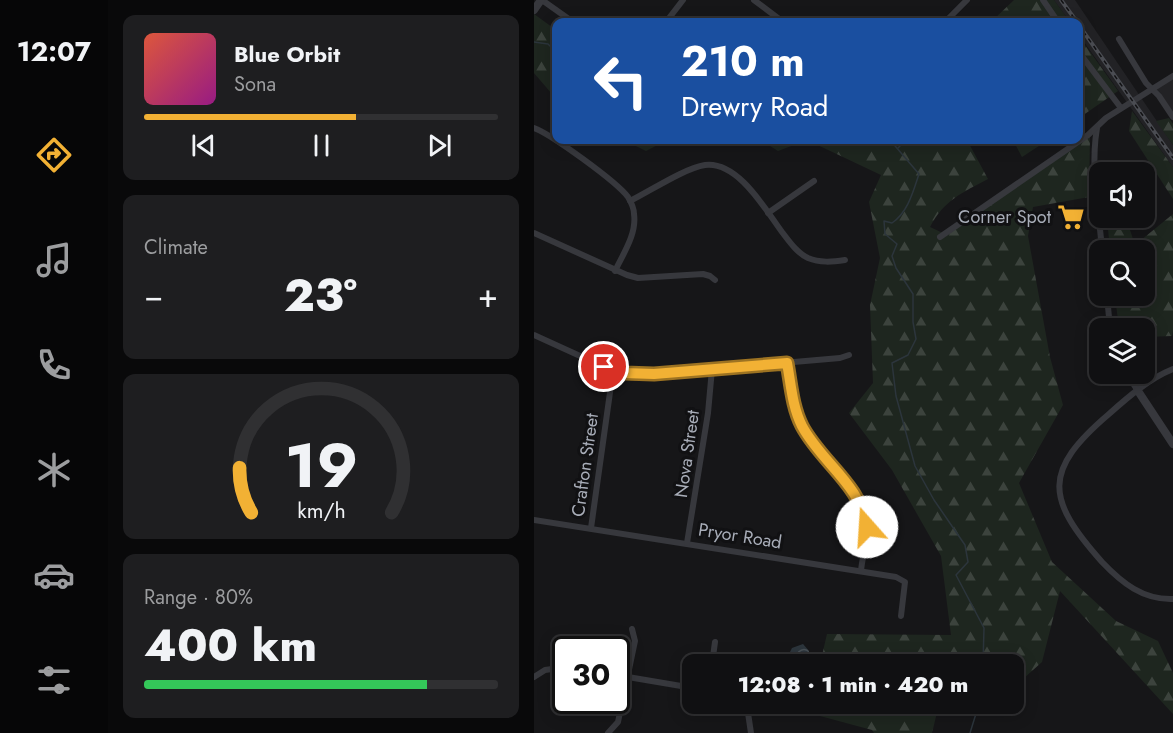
<!DOCTYPE html>
<html lang="en">
<head>
<meta charset="utf-8">
<style>
	:root { --surface:#101012; --page:#1e1e20; --text:#f1f3f6; --muted:#9c9d9f; --line:#303032; --accent:#f2b134 }
	body { margin:0; font-family:Jost,sans-serif; background:var(--page); color:var(--text); height:100vh; display:flex; flex-direction:column; font-size:22px; white-space:nowrap }
	* { box-sizing:border-box; margin:0 }
	p { font-size:20px; color:var(--muted) }
	.icon { flex:none; width:33px; height:33px; fill:none; stroke:currentColor; stroke-width:2; stroke-linecap:round; stroke-linejoin:round }
	.map { position:relative; flex:1; overflow:hidden }
	.side { display:flex; flex-direction:column; gap:15px; padding:15px; background:#09090a; width:426px }
	.side>* { flex:none }
	.top-card { position:absolute; left:18px; top:18px; width:531px; height:126px; border-radius:12px; box-shadow:0 3px 15px #0003,0 0 0 2px var(--line); background:#1a4fa0; color:#fff; overflow:hidden }
	.controls { position:absolute; left:555px; top:162px; display:grid; gap:12px }
	.controls a { display:grid; place-items:center; width:66px; height:66px; border-radius:12px; background:var(--surface); box-shadow:0 3px 15px #0003,0 0 0 2px var(--line); font-size:30px }
	.speed { position:absolute; left:18px; top:636px; display:flex; gap:12px; font-size:30px; font-weight:700; text-align:center }
	.speed>* { display:grid; place-content:center; width:78px; height:78px; border-radius:50%; background:var(--surface); box-shadow:0 3px 15px #0003,0 0 0 2px var(--line); line-height:1 }
	.speed .limit { border:3px solid #111; border-radius:9px; background:#fff; color:#111 }
	.pin { position:absolute; display:grid; place-items:center; width:51px; height:51px; color:#fff; margin:-26px; border:3px solid #fff; border-radius:50%; box-shadow:0 2px 6px #0007 }
	.me { position:absolute; width:66px; margin:-33px; rotate:341deg; stroke-linejoin:round; filter:drop-shadow(0 0 4px #0008) }
	.turn { display:flex; align-items:center; gap:21px; height:126px; padding:0 30px; font-size:27px }
	.turn .icon { width:78px; height:78px; stroke-width:2.5 }
	.turn b { display:block; font-size:42px; line-height:51px }
	.big { font-size:45px; font-weight:800; line-height:1.1 }
	.side .widget { flex:1; display:flex; flex-direction:column; justify-content:center; gap:9px; min-width:0; padding:0 21px; border-radius:12px; background:var(--page) }
	.side .dial { align-items:center; gap:0 }
	.dial svg { height:156px; overflow:visible; fill:none; stroke:var(--line); stroke-width:7; stroke-linecap:round; text-anchor:middle }
	.dial text { fill:var(--text); stroke:none }
	.song { display:flex; align-items:center; gap:18px }
	.cover { width:72px; height:72px; border-radius:9px; background:linear-gradient(135deg,hsl(10 70% 55%),hsl(310 70% 35%)) }
	.played { height:6px; border-radius:3px; background:linear-gradient(90deg,var(--accent) 60%,var(--line) 60%) }
	.keys { display:flex; justify-content:space-around; direction:ltr }
	.heat { display:flex; justify-content:space-between; align-items:center; font-size:33px; direction:ltr }
	.charge { height:9px; border-radius:4px; background:linear-gradient(90deg,#34c759 80%,var(--line) 0) }
	.trip { position:absolute; left:148px; top:654px; width:342px; height:60px; border-radius:12px; background:var(--surface); box-shadow:0 3px 15px #0003,0 0 0 2px var(--line); font-weight:800; line-height:60px; text-align:center }
	main { display:flex; flex:1; min-height:0 }
	.dock { display:flex; flex-direction:column; width:108px; justify-content:space-around; align-items:center; background:#060607; color:var(--muted) }
	.dock .icon { width:42px; height:42px }
	.dock .current { color:var(--accent) }
	.dock b { font-size:27px; color:var(--text) }
	.map>svg:first-child { display:block }
	.built { fill:#222225 }
	.forest { fill:url(#forest-firs) }
	.water { fill:url(#water-waves) }
	.lines { fill:none; stroke-linecap:round; stroke-linejoin:round }
	.stream { stroke:#2c353c; stroke-width:1.5 }
	.minor { stroke:#37383d; stroke-width:6 }
	.tertiary { stroke:#37383d; stroke-width:8 }
	.rail-casing { stroke:#4a4c52; stroke-width:4 }
	.rail { stroke:#111113; stroke-width:1.5; stroke-dasharray:4.5; stroke-linecap:butt }
	.route-casing { stroke:#9d7322; stroke-width:15 }
	.route { stroke:#f2b134; stroke-width:10 }
	.labels { text-anchor:middle; dominant-baseline:central; stroke-width:6; stroke-linejoin:round; paint-order:stroke }
	.poi-label { font-size:18px; fill:#a8adb8; stroke:#111113; text-anchor:end }
	.street-label { font-size:18px; fill:#a8adb8; stroke:#111113 }
</style>
</head>
<body>
<main>
<nav class="dock">
<b>12:07</b>
<svg class="icon current" aria-label="directions" viewBox="0 0 24 24"><path d="M12 3l9 9-9 9-9-9zM9 14v-3h6M13 9l2 2-2 2"/></svg>
<svg class="icon" aria-label="music" viewBox="0 0 24 24"><path d="M9 18V5l10-2v13"/><circle cx="6" cy="18" r="3"/><circle cx="16" cy="16" r="3"/></svg>
<svg class="icon" aria-label="phone" viewBox="0 0 24 24"><path d="M5 4h4l2 5-3 2q2 4 5 5l2-3 5 2v4C11 20 4 13 5 4z"/></svg>
<svg class="icon" aria-label="climate" viewBox="0 0 24 24"><path d="M12 3v18M4 7l16 10M4 17L20 7"/></svg>
<svg class="icon" aria-label="car" viewBox="0 0 24 24"><path d="M5 17H2v-5l4-1 3-4h7l3 4 3 1v5h-3M9 17h6M6 11h13"/><circle cx="7" cy="17" r="2"/><circle cx="17" cy="17" r="2"/></svg>
<svg class="icon" aria-label="filters" viewBox="0 0 24 24"><path d="M4 7h16M4 17h16"/><circle cx="9" cy="7" r="2"/><circle cx="15" cy="17" r="2"/></svg>
</nav>
<section class="side">
<div class="widget">
<div class="song"><i class="cover"></i><div><b>Blue Orbit</b><p>Sona</p></div></div>
<div class="played"></div>
<div class="keys"><svg class="icon" aria-label="previous" viewBox="0 0 24 24"><path d="M18 5L8 12l10 7zM5 5v14"/></svg><svg class="icon" aria-label="pause" viewBox="0 0 24 24"><path d="M8 5v14M16 5v14"/></svg><svg class="icon" aria-label="next" viewBox="0 0 24 24"><path d="M6 5l10 7-10 7zM19 5v14"/></svg></div>
</div>
<div class="widget"><p>Climate</p>
<div class="heat"><a>−</a><b class="big">23°</b><a>+</a></div>
</div>
<div class="widget dial"><svg viewBox="0 0 100 80">
<path d="M14 69A42 42 0 1 1 86 69"/>
<path d="M14 69A42 42 0 0 1 8 46" stroke="#f2b134"/>
<text x="50" y="56" font-size="32" font-weight="700">19</text>
<text x="50" y="72" font-size="11">km/h</text>
</svg></div>
<div class="widget"><p>Range · 80%</p><b class="big">400 km</b><div class="charge"></div></div>
</section>
<div class="map">
<svg width="639" height="733" viewBox="0 0 639 733">
	<defs>
		<pattern id="forest-firs" width="22" height="20" patternUnits="userSpaceOnUse" patternTransform="scale(1.5)"><rect width="22" height="20" fill="#1e261f"/><path d="M5 1l3.5 6h-7zM16 11l3.5 6h-7z" fill="#3c433d"/></pattern>
		<pattern id="water-waves" width="16" height="10" patternUnits="userSpaceOnUse" patternTransform="scale(1.5)"><rect width="16" height="10" fill="#2c353c"/><path d="M0 5q4-4 8 0t8 0" fill="none" stroke="#485056"/></pattern>
	</defs>
	<rect width="100%" height="100%" fill="#161618"/>
	<g class="built">
		<path d="M520 0H541L639 145V167L545 35 544 22H536Z"/>
		<path d="M639 76V117L619 90Z"/>
	</g>
	<g class="forest">
		<path d="M480 0H520L536 22H457Z"/>
		<path d="M0 14 22 30V105L16 101 18 94 0 73Z"/>
		<path d="M544 35 584 91 545 118H544Z"/>
		<path d="M598 111 639 167V199L595 131Z"/>
		<path d="M635 118 639 124V145L622 121Z"/>
		<path d="M556 136 555 197 499 207 494 236 516 357 529 405 485 483 518 562 582 621 624 641 639 673V714L526 591 508 662 480 687V664H286L293 634 417 635 407 556 358 470 315 413 339 383 336 305 346 258 335 202 347 175 273 140 244 151 227 140H433L454 179C428 193 410 200 396 227L413 235Z"/>
		<path d="M90 140H133L112 151Z"/>
		<path d="M479 140H514L488 157Z"/>
		<path d="M639 214V331L638 336 611 337 610 328H585L581 296H610V250H576L573 218H592L601 245Z"/>
		<path d="M277 704H405L398 733H340L338 730 275 713Z"/>
	</g>
	<path class="water" d="M269 644 275 651 273 664H250L258 648Z"/>
	<g class="lines">
		<g class="stream">
			<path d="M484 22 494 17 504 22"/>
			<path d="M0 42 14 44 22 52"/>
			<path d="M356 140 385 174C379 192 374 212 358 223L350 221 351 234 363 244 358 256 362 268 379 294V322L382 339 374 355 358 363 362 396 381 466 400 500 431 545 434 562 422 575 450 628 449 664"/>
			<path d="M364 148 372 140"/>
			<path d="M436 733 445 704"/>
		</g>
		<g class="minor">
			<path d="M8 0 39 22"/>
			<path d="M220 0 249 22"/>
			<path d="M509 0 524 22"/>
			<path d="M132 22 149 0"/>
			<path d="M411 22 433 0"/>
			<path d="M585 39 612 83 625 96 639 117"/>
			<path d="M544 51 587 108"/>
			<path d="M0 128C17 134 83 182 94 197 97 202 100 208 100 214 103 234 89 254 81 271"/>
			<path d="M563 128C556 168 565 211 568 250"/>
			<path d="M96 201C116 191 151 168 171 165 204 161 231 209 248 232 255 241 263 253 274 258 286 263 298 262 311 260"/>
			<path d="M234 213 280 181"/>
			<path d="M0 233 93 275 104 278 169 274 176 276 181 280"/>
			<path d="M406 237 554 135 572 118 639 76"/>
			<path d="M573 296 576 328"/>
			<path d="M0 335 79 371 90 373 120 374 306 358 315 355"/>
			<path d="M253 363C257 384 258 406 268 425 286 459 333 489 333 530 333 544 328 558 327 571"/>
			<path d="M639 369C616 378 594 397 575 414 508 471 512 499 568 562 588 583 609 600 639 599"/>
			<path d="M593 374 604 391"/>
			<path d="M0 520 362 577 371 582 367 616"/>
			<path d="M57 528 79 371"/>
			<path d="M153 543 174 413 178 369"/>
			<path d="M178 664 181 642"/>
			<path d="M82 675 159 688"/>
			<path d="M0 677 11 670 32 667"/>
			<path d="M207 704 214 713 217 733"/>
			<path d="M74 733 84 722 101 641 98 629"/>
		</g>
		<g class="tertiary">
			<path d="M0 10 7 0"/>
			<path d="M604 391 639 444"/>
		</g>
		<defs>
			<g id="rail">
				<path d="M527 0 543 22"/>
				<path d="M544 24 639 158"/>
			</g>
		</defs>
		<use href="#rail" class="rail-casing"/>
		<use href="#rail" class="rail"/>
	</g>
	<g class="lines">
		<defs>
			<path id="route" d="M70 367 90 373 120 374 253 363C257 384 258 406 268 426 287 462 327 485 333 527"/>
		</defs>
		<use href="#route" class="route-casing"/>
		<use href="#route" class="route"/>
	</g>
	<defs>
		<symbol id="supermarket-bare" viewBox="-9 -9 18 18"><path d="M-6-5.5h2.5l.6 2H6L4.5 2H-2.5L-4.4-4H-6ZM-1.5 3.2a1.3 1.3 0 1 0 .1 0ZM3 3.2a1.3 1.3 0 1 0 .1 0Z" fill="#f2b134" stroke="#111113" stroke-width="2.5" paint-order="stroke"/></symbol>
	</defs>
	<g fill-rule="evenodd">
		<use href="#supermarket-bare" x="518" y="198" width="38" height="38"/>
	</g>
	<g class="labels">
		<g class="poi-label">
			<text x="517" y="217">Corner Spot</text>
		</g>
		<g class="street-label">
			<text transform="translate(153 454) rotate(-82)">Nova Street</text>
			<text transform="translate(51 465) rotate(-82)">Crafton Street</text>
			<text transform="translate(206 536) rotate(9)">Pryor Road</text>
		</g>
	</g>
</svg>
<div class="controls">
<a><svg class="icon" aria-label="sound" viewBox="0 0 24 24"><path d="M4 9h4l5-4v14l-5-4H4zM17 9q2 3 0 6"/></svg></a>
<a><svg class="icon" aria-label="search" viewBox="0 0 24 24"><circle cx="10" cy="10" r="6"/><path d="M15 15l6 6"/></svg></a>
<a><svg class="icon" aria-label="layers" viewBox="0 0 24 24"><path d="M12 4l9 5-9 5-9-5zM3 14l9 5 9-5"/></svg></a>
</div>
<div class="speed"><div class="limit">30</div></div>
<div class="pin" style="left:70px;top:367px;background:#d93025"><svg class="icon" aria-label="arrive" viewBox="0 0 24 24"><path d="M6 21V4h12l-3 4 3 4H6"/></svg></div>
<svg class="me" style="left:333px;top:527px" viewBox="-20 -20 40 40"><circle r="19" fill="#fff"/><path d="M0-13L10 11 0 6-10 11z" fill="#f2b134"/></svg>
<div class="trip">12:08 · 1 min · 420 m</div>
<div class="top-card">
<div class="turn"><svg class="icon" aria-label="left" viewBox="0 0 24 24"><path d="M17 20v-9H6M10 6l-5 5 5 5"/></svg><div><b>210 m</b>Drewry Road</div></div>
</div>
</div>
</main>
</body>
</html>
